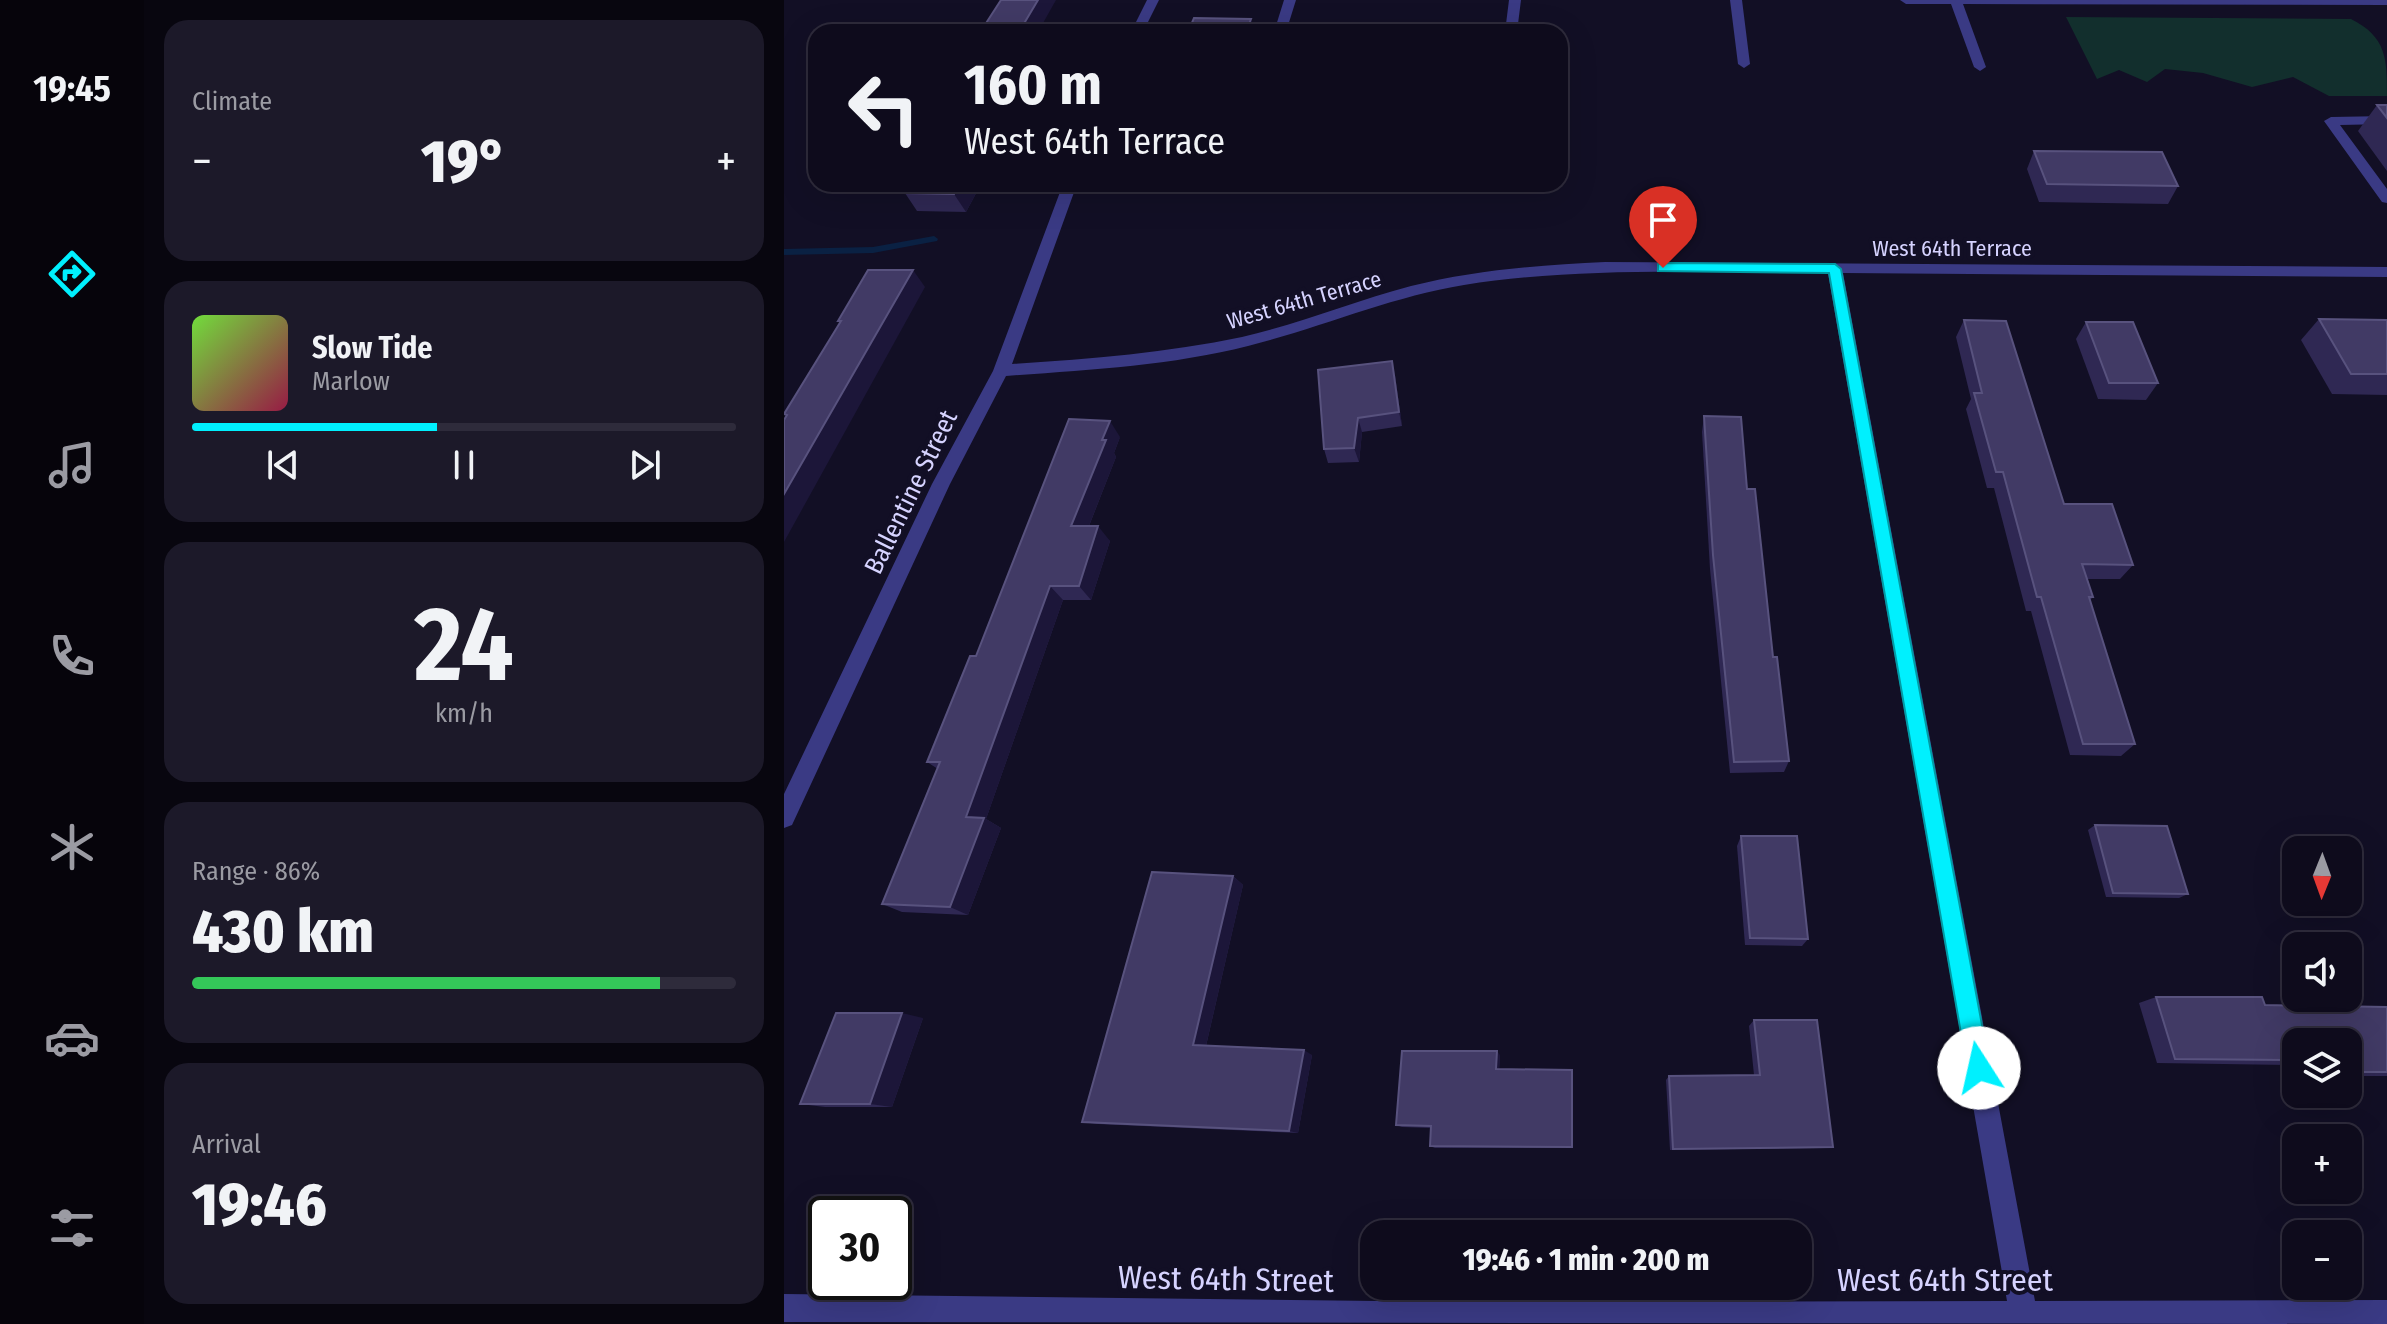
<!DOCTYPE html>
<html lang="en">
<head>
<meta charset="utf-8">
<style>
	:root { --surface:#0e0b1c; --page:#1c1929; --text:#f1f3f6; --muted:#9b9ba3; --line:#2e2b3b; --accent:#00f0fe }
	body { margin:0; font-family:"Fira Sans Condensed",sans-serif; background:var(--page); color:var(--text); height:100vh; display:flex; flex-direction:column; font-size:30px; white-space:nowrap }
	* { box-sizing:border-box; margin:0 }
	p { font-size:26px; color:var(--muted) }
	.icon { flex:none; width:44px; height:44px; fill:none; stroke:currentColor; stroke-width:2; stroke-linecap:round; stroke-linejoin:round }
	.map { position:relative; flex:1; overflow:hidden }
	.panel { display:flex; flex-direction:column; gap:20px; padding:20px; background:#08060f; width:640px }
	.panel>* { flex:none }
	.hud { position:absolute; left:24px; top:24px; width:760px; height:168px; border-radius:24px; box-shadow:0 8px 32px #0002,0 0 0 2px var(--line); background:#0e0b1c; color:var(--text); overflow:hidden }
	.needle { width:52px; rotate:181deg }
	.buttons { position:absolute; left:1498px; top:836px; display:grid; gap:16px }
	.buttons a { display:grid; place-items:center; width:80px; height:80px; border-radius:16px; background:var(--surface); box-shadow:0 8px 32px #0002,0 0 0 2px var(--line); font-size:40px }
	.speed { position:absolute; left:24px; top:1196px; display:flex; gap:16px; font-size:40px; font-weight:700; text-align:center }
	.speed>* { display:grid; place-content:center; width:104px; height:104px; border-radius:50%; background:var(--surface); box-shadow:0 8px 32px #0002,0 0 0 2px var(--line); line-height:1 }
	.speed .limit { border:4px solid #111; border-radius:12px; background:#fff; color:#111 }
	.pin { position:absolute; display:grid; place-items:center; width:68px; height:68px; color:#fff; margin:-82px -34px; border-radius:50% 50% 50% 0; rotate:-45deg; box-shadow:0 0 8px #0007 }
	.pin .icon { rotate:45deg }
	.me { position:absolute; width:88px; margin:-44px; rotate:350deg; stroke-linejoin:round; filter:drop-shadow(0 0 6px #0008) }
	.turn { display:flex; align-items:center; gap:28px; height:168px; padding:0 24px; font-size:36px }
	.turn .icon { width:104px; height:104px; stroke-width:2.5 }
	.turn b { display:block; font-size:56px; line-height:68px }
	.big { font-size:60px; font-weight:800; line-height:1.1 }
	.panel .widget { flex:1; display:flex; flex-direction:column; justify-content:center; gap:12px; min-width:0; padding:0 28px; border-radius:24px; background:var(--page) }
	.panel .dial { align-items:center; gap:0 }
	.dial b { font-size:104px; line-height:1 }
	.song { display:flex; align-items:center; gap:24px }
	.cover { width:96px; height:96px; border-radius:12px; background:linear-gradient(135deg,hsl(100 70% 55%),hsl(340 70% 35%)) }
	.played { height:8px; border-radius:4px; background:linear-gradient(90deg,var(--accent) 45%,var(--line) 45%) }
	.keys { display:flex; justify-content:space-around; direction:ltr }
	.heat { display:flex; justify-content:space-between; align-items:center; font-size:44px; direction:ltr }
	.charge { height:12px; border-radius:6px; background:linear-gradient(90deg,#34c759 86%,var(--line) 0) }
	.trip { position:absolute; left:576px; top:1220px; width:452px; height:80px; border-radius:24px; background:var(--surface); box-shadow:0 8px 32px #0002,0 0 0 2px var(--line); font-weight:800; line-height:80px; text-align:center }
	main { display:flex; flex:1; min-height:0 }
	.tabs { display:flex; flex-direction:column; width:144px; justify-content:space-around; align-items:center; background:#06040b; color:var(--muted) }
	.tabs .icon { width:56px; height:56px }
	.tabs .active { color:var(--accent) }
	.tabs b { font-size:36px; color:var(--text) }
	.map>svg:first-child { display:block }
	.green { fill:#122f2d }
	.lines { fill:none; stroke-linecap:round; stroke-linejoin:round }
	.stream { fill:#0a2143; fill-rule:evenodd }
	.minor { fill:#3a3a84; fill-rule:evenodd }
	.wall { fill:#2f2853 }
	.shaded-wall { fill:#1c1639 }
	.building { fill:#413a65; stroke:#58527e; stroke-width:2 }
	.route { fill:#00f0fe; stroke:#009ca5; stroke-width:2 }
	.labels { text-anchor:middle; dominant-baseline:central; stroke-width:8; stroke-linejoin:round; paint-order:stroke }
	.far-street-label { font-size:22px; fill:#d6d3ff; stroke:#120f25 }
	.street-label { font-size:26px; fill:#d6d3ff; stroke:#120f25 }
	.near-street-label { font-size:32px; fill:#d6d3ff; stroke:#120f25 }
</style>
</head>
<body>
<main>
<nav class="tabs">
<b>19:45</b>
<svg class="icon active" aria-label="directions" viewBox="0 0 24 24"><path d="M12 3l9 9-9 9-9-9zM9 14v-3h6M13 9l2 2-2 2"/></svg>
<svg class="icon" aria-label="music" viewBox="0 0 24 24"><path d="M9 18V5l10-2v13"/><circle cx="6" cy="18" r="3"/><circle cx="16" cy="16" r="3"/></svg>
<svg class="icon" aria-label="phone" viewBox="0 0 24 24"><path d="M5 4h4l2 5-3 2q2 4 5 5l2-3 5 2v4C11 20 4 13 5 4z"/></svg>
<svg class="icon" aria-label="climate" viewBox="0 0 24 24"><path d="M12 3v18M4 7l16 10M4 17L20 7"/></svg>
<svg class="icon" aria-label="car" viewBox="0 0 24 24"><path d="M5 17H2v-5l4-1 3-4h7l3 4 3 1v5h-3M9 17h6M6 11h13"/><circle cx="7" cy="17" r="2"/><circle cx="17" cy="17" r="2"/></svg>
<svg class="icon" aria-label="filters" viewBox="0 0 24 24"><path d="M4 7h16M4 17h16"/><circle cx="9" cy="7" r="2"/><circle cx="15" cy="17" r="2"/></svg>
</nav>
<section class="panel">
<div class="widget"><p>Climate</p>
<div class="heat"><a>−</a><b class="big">19°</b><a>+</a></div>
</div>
<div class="widget">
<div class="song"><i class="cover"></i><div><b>Slow Tide</b><p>Marlow</p></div></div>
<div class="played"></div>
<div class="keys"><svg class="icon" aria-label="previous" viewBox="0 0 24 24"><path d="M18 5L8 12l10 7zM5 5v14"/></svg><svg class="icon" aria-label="pause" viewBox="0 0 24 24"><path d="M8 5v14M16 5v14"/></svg><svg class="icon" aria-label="next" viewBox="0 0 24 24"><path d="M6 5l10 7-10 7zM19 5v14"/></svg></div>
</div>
<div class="widget dial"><b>24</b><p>km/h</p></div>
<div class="widget"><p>Range · 86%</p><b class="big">430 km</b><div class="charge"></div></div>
<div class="widget"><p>Arrival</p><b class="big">19:46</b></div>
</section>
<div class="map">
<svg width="1603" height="1324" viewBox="0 0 1603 1324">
	<rect width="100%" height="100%" fill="#120f25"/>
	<path class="green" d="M1282 17 1567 19C1603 37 1603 59 1603 96H1545L1509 77 1468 87 1419 73 1381 69 1363 82 1335 70 1313 79Z"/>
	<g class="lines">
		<g class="stream">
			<path d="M445 184H464L443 190 439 187Z"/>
			<path d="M150 236 154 239 153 241 89 253 0 255V249L89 247Z"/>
		</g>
		<g class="minor">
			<path d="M363 0H375L359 32H347Z"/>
			<path d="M500 0H512L502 32H490Z"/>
			<path d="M725 0H737L733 32H721Z"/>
			<path d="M946 0H958L966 64 960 68 954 64Z"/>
			<path d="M1116 0H1603V5L1179 4 1202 67 1196 71 1190 67 1167 4H1122Z"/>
			<path d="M1603 116V124L1556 125 1603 189V203L1598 202 1540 121 1547 117Z"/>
			<path d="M279 184H293L228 364C305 359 382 353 458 337 515 324 570 301 627 286 691 270 756 265 821 262L1603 267V277L1059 273 1251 1301 1603 1300V1324L0 1322V1294L681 1302 1223 1301 1044 273C923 273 800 266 680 285 606 297 536 328 464 346 385 366 303 370 222 376L166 484 8 825 0 828V794L148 484 209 371Z"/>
		</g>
	</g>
	<g class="wall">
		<path d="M1593 105H1603V171L1574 131Z"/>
		<path d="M1250 151 1394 186 1384 204 1255 202 1243 169Z"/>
		<path d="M127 184H197L182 212 133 211 121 193Z"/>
		<path d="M1535 319 1603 320V395L1548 394 1517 340Z"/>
		<path d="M1180 320 1280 504 1349 565 1336 579H1303L1309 597 1306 600 1351 744 1337 756 1286 755 1247 611H1242L1210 488H1203L1182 409 1187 399 1172 337Z"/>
		<path d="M1302 322 1374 383 1362 400 1314 399 1292 339Z"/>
		<path d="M611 375 618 426 578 432 575 462 544 463 540 449Z"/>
		<path d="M920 416 963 489 1005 761 1000 772 946 773 926 569 918 432Z"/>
		<path d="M336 437 330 453 332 457 305 526 326 541 307 600H279L202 819 217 828 184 915 118 912 98 904 154 769 143 762Z"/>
		<path d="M1311 825 1404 894 1395 898 1322 897 1304 830Z"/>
		<path d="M957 836 1024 939 1018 946 961 945 953 846Z"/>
		<path d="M449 876 459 885 422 1046 528 1055 514 1133 314 1124 298 1122Z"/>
		<path d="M1372 997 1481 1005 1603 1007V1076H1564V1042H1512V1065L1373 1063 1355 1003Z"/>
		<path d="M139 1018 108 1107H41L16 1104Z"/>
		<path d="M970 1020 1049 1147 1041 1148 886 1150 882 1080 885 1076 970 1075 965 1026Z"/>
		<path d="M716 1055 715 1069 788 1070V1148H651L646 1146 647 1128 618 1127 612 1125Z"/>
	</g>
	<g class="shaded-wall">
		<path d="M254 0H272L254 32H235Z"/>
		<path d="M467 19 471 32H462Z"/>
		<path d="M176 184H197L182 212 170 194Z"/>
		<path d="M129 270 141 287 0 542V494Z"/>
		<path d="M608 361 611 375 618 426 615 412Z"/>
		<path d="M574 418 578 432 575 462 570 448Z"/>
		<path d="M326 421 336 437 330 453 332 457 299 541 287 526Z"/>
		<path d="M314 526 326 541 307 600 295 586Z"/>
		<path d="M266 586 279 600 202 819 217 828 184 915 166 907 182 817Z"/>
		<path d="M449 876 459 885 421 1050 409 1045Z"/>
		<path d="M118 1013 139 1018 108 1107 86 1104Z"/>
		<path d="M520 1050 528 1055 514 1133 505 1131Z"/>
		<path d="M713 1051 716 1055 715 1073 712 1069Z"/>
	</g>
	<g class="building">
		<path d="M217 0H254L235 32 197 31Z"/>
		<path d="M410 18 467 19 462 32H404Z"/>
		<path d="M1593 105H1603V118Z"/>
		<path d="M1250 151 1378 152 1394 186 1263 184Z"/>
		<path d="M127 184H176L170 194 121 193Z"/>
		<path d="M84 270H129L0 494V420L3 415 0 414 57 321H54Z"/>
		<path d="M1535 319 1603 320V374H1567Z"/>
		<path d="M1180 320 1222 321 1280 504H1328L1349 565 1298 564 1309 597H1305L1351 744H1299L1257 597H1253L1219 472H1212L1190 393H1198Z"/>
		<path d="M1302 322H1349L1374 383H1325Z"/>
		<path d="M608 361 615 412 574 418 570 448 540 449 534 370Z"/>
		<path d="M920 416 957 417 963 489H971L989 657H993L1005 761 950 762 929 555Z"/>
		<path d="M285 419 326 421 318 440H322L287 526H314L295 586H266L182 817 200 818 166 907 98 904 156 762H143L186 656H192Z"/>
		<path d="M1311 825 1383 826 1404 894 1329 893Z"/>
		<path d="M957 836H1013L1024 939 966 938Z"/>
		<path d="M368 872 449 876 409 1045 520 1050 505 1131 298 1122Z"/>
		<path d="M1372 997H1478L1481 1005 1603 1007V1072H1564V1042H1512V1060L1391 1059Z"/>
		<path d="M52 1013H118L86 1104H16Z"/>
		<path d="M970 1020H1033L1049 1147 889 1149 885 1076 976 1075Z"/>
		<path d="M618 1051H713L712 1069 788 1070V1147L646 1146 647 1126 612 1125Z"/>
	</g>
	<path class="route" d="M879 263 1051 264 1057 269 1206 1068 1203 1076 1195 1080 1187 1076 1183 1068 1045 273 874 271V264Z"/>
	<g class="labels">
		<g class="far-street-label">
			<text x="1168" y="248">West 64th Terrace</text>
			<text transform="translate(520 300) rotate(-16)">West 64th Terrace</text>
		</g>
		<g class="street-label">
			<text transform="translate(127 492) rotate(-64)">Ballentine Street</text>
		</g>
		<g class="near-street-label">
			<text transform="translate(442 1279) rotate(1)">West 64th Street</text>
			<text x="1161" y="1280">West 64th Street</text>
		</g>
	</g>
</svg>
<div class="buttons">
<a><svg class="needle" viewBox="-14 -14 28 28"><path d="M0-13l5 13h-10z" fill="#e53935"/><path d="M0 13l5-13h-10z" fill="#9b9ba3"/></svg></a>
<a><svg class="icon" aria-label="sound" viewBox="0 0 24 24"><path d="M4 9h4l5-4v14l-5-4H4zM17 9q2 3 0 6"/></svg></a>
<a><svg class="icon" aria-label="layers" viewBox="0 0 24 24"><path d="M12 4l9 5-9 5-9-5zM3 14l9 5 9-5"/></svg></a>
<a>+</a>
<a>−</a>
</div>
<div class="speed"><div class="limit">30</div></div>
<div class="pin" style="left:879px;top:268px;background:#d93025"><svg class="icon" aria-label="arrive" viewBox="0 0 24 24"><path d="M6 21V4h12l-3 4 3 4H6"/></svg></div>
<svg class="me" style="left:1195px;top:1068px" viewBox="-20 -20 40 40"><circle r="19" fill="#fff"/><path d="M0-13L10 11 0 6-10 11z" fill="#00f0fe"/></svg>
<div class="trip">19:46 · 1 min · 200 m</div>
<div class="hud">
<div class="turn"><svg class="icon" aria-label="left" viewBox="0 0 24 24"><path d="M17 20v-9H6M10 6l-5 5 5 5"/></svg><div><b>160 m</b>West 64th Terrace</div></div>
</div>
</div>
</main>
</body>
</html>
